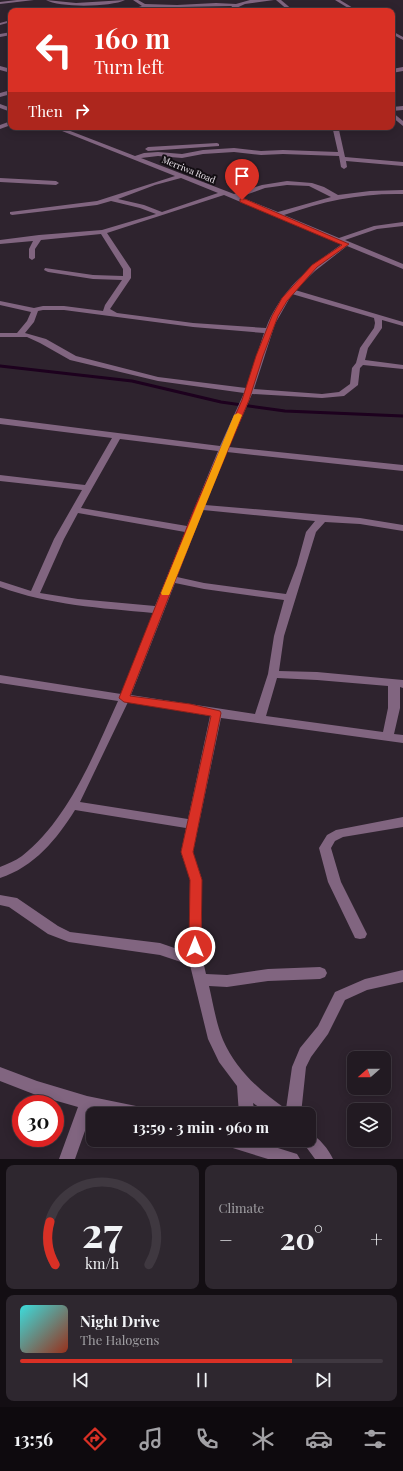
<!DOCTYPE html>
<html lang="en">
<head>
<meta charset="utf-8">
<style>
	:root { --surface:#221a22; --page:#2e272f; --text:#f1f3f6; --muted:#a2a1a5; --line:#3f3840; --accent:#d93025 }
	body { margin:0; font-family:"Playfair Display",serif; background:var(--page); color:var(--text); height:100vh; display:flex; flex-direction:column; font-size:15px; white-space:nowrap }
	* { box-sizing:border-box; margin:0 }
	p { font-size:13px; color:var(--muted) }
	.icon { flex:none; width:22px; height:22px; fill:none; stroke:currentColor; stroke-width:2; stroke-linecap:round; stroke-linejoin:round }
	.map { position:relative; height:1159px; overflow:hidden }
	.panel { display:flex; flex-direction:column; gap:6px; padding:6px; background:#130e13; flex:1 }
	.panel>* { flex:none }
	.banner { position:absolute; left:8px; top:8px; width:387px; height:122px; border-radius:8px; box-shadow:0 2px 10px #0003,0 0 0 1px var(--line); background:#d93025; color:#fff; overflow:hidden }
	.needle { width:26px; rotate:250deg }
	.buttons { position:absolute; left:347px; top:1051px; display:grid; gap:8px }
	.buttons a { display:grid; place-items:center; width:44px; height:44px; border-radius:8px; background:var(--surface); box-shadow:0 2px 10px #0003,0 0 0 1px var(--line); font-size:20px }
	.speed { position:absolute; left:12px; top:1095px; display:flex; gap:8px; font-size:20px; font-weight:700; text-align:center }
	.speed>* { display:grid; place-content:center; width:52px; height:52px; border-radius:50%; background:var(--surface); box-shadow:0 2px 10px #0003,0 0 0 1px var(--line); line-height:1 }
	.speed .limit { border:6px solid #d22; background:#fff; color:#111 }
	.pin { position:absolute; display:grid; place-items:center; width:34px; height:34px; color:#fff; margin:-41px -17px; border-radius:50% 50% 50% 0; rotate:-45deg; box-shadow:0 0 4px #0007 }
	.pin .icon { rotate:45deg }
	.me { position:absolute; width:44px; margin:-22px; rotate:0deg; stroke-linejoin:round; filter:drop-shadow(0 0 3px #0008) }
	.turn { display:flex; align-items:center; gap:14px; height:84px; padding:0 20px; font-size:18px }
	.turn .icon { width:52px; height:52px; stroke-width:2.5 }
	.turn b { display:block; font-size:28px; line-height:34px }
	.then { display:flex; align-items:center; height:38px; padding:0 20px; background:#0003; gap:8px; font-size:15px }
	.big { font-size:30px; font-weight:700; line-height:1.1 }
	.panel .card { flex:1; display:flex; flex-direction:column; justify-content:center; gap:6px; min-width:0; padding:0 14px; border-radius:8px; background:var(--page) }
	.panel .dial { align-items:center; gap:0 }
	.dial svg { height:104px; overflow:visible; fill:none; stroke:var(--line); stroke-width:7; stroke-linecap:round; text-anchor:middle }
	.dial text { fill:var(--text); stroke:none }
	.song { display:flex; align-items:center; gap:12px }
	.cover { width:48px; height:48px; border-radius:6px; background:linear-gradient(135deg,hsl(180 70% 55%),hsl(10 70% 35%)) }
	.played { height:4px; border-radius:2px; background:linear-gradient(90deg,var(--accent) 75%,var(--line) 75%) }
	.keys { display:flex; justify-content:space-around; direction:ltr }
	.heat { display:flex; justify-content:space-between; align-items:center; font-size:22px; direction:ltr }
	.panel .tiles { flex:1; display:grid; gap:6px; grid-template-columns:1fr 1fr }
	.card:last-child { grid-column:span 2 }
	.trip { position:absolute; left:86px; top:1107px; width:230px; height:40px; border-radius:8px; background:var(--surface); box-shadow:0 2px 10px #0003,0 0 0 1px var(--line); font-weight:700; line-height:40px; text-align:center }
	.menu { display:flex; height:64px; justify-content:space-around; align-items:center; background:#0e0a0e; color:var(--muted) }
	.menu .icon { width:28px; height:28px }
	.menu .active { color:var(--accent) }
	.menu b { font-size:18px; color:var(--text) }
	.map>svg:first-child { display:block }
	.lines { fill:none; stroke-linecap:round; stroke-linejoin:round }
	.stream { stroke:#1d011e; stroke-width:3 }
	.minor { fill:#816580; fill-rule:evenodd }
	.route { fill:#d93025; stroke:#8d1f18 }
	.slow { fill:#f59e0b }
	.labels { text-anchor:middle; dominant-baseline:central; stroke-width:4; stroke-linejoin:round; paint-order:stroke }
	.far-street-label { font-size:9px; fill:#efe8ef; stroke:#130e13 }
</style>
</head>
<body>
<div class="map">
<svg width="403" height="1159" viewBox="0 0 403 1159">
	<rect width="100%" height="100%" fill="#2e232e"/>
	<g class="lines">
		<path class="stream" d="M0 366 132 381 221 402 285 411 403 416"/>
		<g class="minor">
			<path d="M17 0H34L0 4V2Z"/>
			<path d="M46 0 76 3 125 0C112 7 59 8 46 0Z"/>
			<path d="M133 0H138L145 4 177 5 216 3 236 4 250 0H274L245 4 232 10 230 9 232 6 180 7 183 11H179L176 7H150L153 8V10L145 8 132 11H125L142 6Z"/>
			<path d="M276 0H281L294 11H289Z"/>
			<path d="M335 0H340L358 11H353Z"/>
			<path d="M11 20V22L0 25V23Z"/>
			<path d="M392 31 403 37V40L392 34Z"/>
			<path d="M11 32V35L0 37V34Z"/>
			<path d="M0 66 11 69V73L0 70Z"/>
			<path d="M403 67V71L392 73V69Z"/>
			<path d="M11 90V94L0 97V93Z"/>
			<path d="M0 104 11 108V112L0 108Z"/>
			<path d="M403 106V110L392 111V107Z"/>
			<path d="M392 112 403 121V126L392 117Z"/>
			<path d="M11 121V125L0 129V125Z"/>
			<path d="M52 127H60L135 156 144 153 158 152 182 154 203 150 234 148 261 151 283 150 338 152 333 130 334 127H340L339 130 345 157 403 162V166L346 161 347 167 344 169 341 167 339 156 283 154 261 155 234 152 203 154 182 158 158 156 141 158 234 194 262 185 287 181 312 183 324 187 338 195 370 191 403 190V194C362 193 323 201 284 215L339 238 374 226 403 222V226L377 229 345 240 403 264V269L347 246 315 271 295 290 403 322V326L382 320V328L368 348 365 360 403 365V369L363 365 360 368 358 385 344 396 322 398 252 394 229 447 403 465V471L227 452 205 505 360 518 403 525V531L360 524 325 522 316 532 284 636 279 671 317 672 403 680V688L400 687V708L394 734 403 735V743L221 718 193 852 202 880V935L203 961 206 974 227 975 268 969 320 967 325 969 327 973 325 977 320 979 268 981 227 987 209 986C213 1003 216 1023 223 1040 236 1070 260 1091 286 1109L292 1067 300 1048 318 1026 335 992 365 979 403 970V982L367 990 345 1000 328 1034 311 1057 306 1067 301 1114H269L253 1103 255 1114H239L237 1086 219 1062 208 1039 190 965 160 955 69 942 48 934 9 907 0 905V895L17 898 58 926 70 932 160 943 189 953 190 880 181 852 186 828 75 810C57 839 34 867 0 878V867C7 864 15 861 22 856 69 819 94 754 118 701L0 683V675L121 694 153 613C101 608 49 605 0 587V581L31 591 54 539 82 490 0 481V475L85 485 112 438 0 424V418L220 446 244 393 158 381 70 360 40 343 27 337H0V333H17L27 321 31 312 0 305V301L34 308 43 306H64L103 311 105 305 122 280 93 279 48 272 44 270 45 268 93 275 123 276V269L101 234 41 240 35 249V258L32 260 29 258V249L33 241 0 244V240L39 235 102 230 156 214 140 208 111 201 97 205 12 215 10 214V212L97 201 175 176ZM181 178 218 193 162 212 144 205 118 199 155 185ZM287 185 309 186 331 197 278 212 240 197 265 188ZM224 195 334 241 335 242 342 244C310 266 280 291 266 328L193 323 117 313 110 309 131 278V269L107 233ZM292 294 374 318 375 323 374 328 360 348 356 363 352 368 350 384 339 392 322 394 254 389 275 324ZM43 310H64L193 327 264 333 246 388 158 377 76 356 46 339 25 333 34 322 38 311ZM120 439 218 451 187 526 81 508ZM203 510 315 521 306 532 297 565 286 594 204 583 177 577ZM78 513 185 532 155 606 78 599 40 593 64 539ZM175 583 204 589 284 600 274 636 268 674 255 714 131 695ZM277 678 317 680 388 686V708L383 732 266 716ZM128 702 210 716 188 819 80 802Z"/>
			<path d="M158 127H207L186 131 161 129Z"/>
			<path d="M217 143 219 144V146L148 151 145 149 148 147Z"/>
			<path d="M0 178 56 181 59 183 56 185 0 182Z"/>
			<path d="M403 817V827L343 837 335 841 331 848 341 882 367 934 365 938 360 939 355 938 328 882 319 848 327 835 336 830Z"/>
			<path d="M0 1067 37 1081 87 1096 141 1107 146 1109 149 1114H107L92 1111 75 1159H59L78 1107 36 1095 0 1081Z"/>
			<path d="M309 1133C319 1137 329 1150 333 1159H315L301 1140H309Z"/>
			<path d="M220 1140H252L297 1154 300 1159H268L223 1145Z"/>
		</g>
	</g>
	<path class="route" d="M240 199H245L349 244 317 267 287 301 278 316 263 356 249 400 204 507 130 696 190 704 220 711 221 713 193 852 202 880 201 947 199 951 195 952 191 951 189 947 190 880 181 852 211 716 124 702 119 698 195 507 242 400 256 356 272 316 282 298 312 265 342 245 240 202Z"/>
	<path class="slow" d="M238 413 242 415 170 593 169 595H162L161 593 234 415Z"/>
	<g class="labels">
		<g class="far-street-label">
			<text transform="translate(189 169) rotate(22)">Merriwa Road</text>
		</g>
	</g>
</svg>
<div class="buttons">
<a><svg class="needle" viewBox="-14 -14 28 28"><path d="M0-13l5 13h-10z" fill="#e53935"/><path d="M0 13l5-13h-10z" fill="#a2a1a5"/></svg></a>
<a><svg class="icon" aria-label="layers" viewBox="0 0 24 24"><path d="M12 4l9 5-9 5-9-5zM3 14l9 5 9-5"/></svg></a>
</div>
<div class="speed"><div class="limit">30</div></div>
<div class="pin" style="left:242px;top:200px;background:#d93025"><svg class="icon" aria-label="arrive" viewBox="0 0 24 24"><path d="M6 21V4h12l-3 4 3 4H6"/></svg></div>
<svg class="me" style="left:195px;top:947px" viewBox="-20 -20 40 40"><circle r="17" fill="#d93025" stroke="#fff" stroke-width="3"/><path d="M0-11L8 9 0 5-8 9z" fill="#fff"/></svg>
<div class="trip">13:59 · 3 min · 960 m</div>
<div class="banner">
<div class="turn"><svg class="icon" aria-label="left" viewBox="0 0 24 24"><path d="M17 20v-9H6M10 6l-5 5 5 5"/></svg><div><b>160 m</b>Turn left</div></div>
<div class="then">Then<svg class="icon" aria-label="right" viewBox="0 0 24 24"><path d="M7 20v-9h11M14 6l5 5-5 5"/></svg></div>
</div>
</div>
<section class="panel">
<div class="tiles">
<div class="card dial"><svg viewBox="0 0 100 80">
<path d="M14 69A42 42 0 1 1 86 69"/>
<path d="M14 69A42 42 0 0 1 10 36" stroke="#d93025"/>
<text x="50" y="56" font-size="32" font-weight="700">27</text>
<text x="50" y="72" font-size="11">km/h</text>
</svg></div>
<div class="card"><p>Climate</p>
<div class="heat"><a>−</a><b class="big">20°</b><a>+</a></div>
</div>
<div class="card">
<div class="song"><i class="cover"></i><div><b>Night Drive</b><p>The Halogens</p></div></div>
<div class="played"></div>
<div class="keys"><svg class="icon" aria-label="previous" viewBox="0 0 24 24"><path d="M18 5L8 12l10 7zM5 5v14"/></svg><svg class="icon" aria-label="pause" viewBox="0 0 24 24"><path d="M8 5v14M16 5v14"/></svg><svg class="icon" aria-label="next" viewBox="0 0 24 24"><path d="M6 5l10 7-10 7zM19 5v14"/></svg></div>
</div>
</div>
</section>
<nav class="menu">
<b>13:56</b>
<svg class="icon active" aria-label="directions" viewBox="0 0 24 24"><path d="M12 3l9 9-9 9-9-9zM9 14v-3h6M13 9l2 2-2 2"/></svg>
<svg class="icon" aria-label="music" viewBox="0 0 24 24"><path d="M9 18V5l10-2v13"/><circle cx="6" cy="18" r="3"/><circle cx="16" cy="16" r="3"/></svg>
<svg class="icon" aria-label="phone" viewBox="0 0 24 24"><path d="M5 4h4l2 5-3 2q2 4 5 5l2-3 5 2v4C11 20 4 13 5 4z"/></svg>
<svg class="icon" aria-label="climate" viewBox="0 0 24 24"><path d="M12 3v18M4 7l16 10M4 17L20 7"/></svg>
<svg class="icon" aria-label="car" viewBox="0 0 24 24"><path d="M5 17H2v-5l4-1 3-4h7l3 4 3 1v5h-3M9 17h6M6 11h13"/><circle cx="7" cy="17" r="2"/><circle cx="17" cy="17" r="2"/></svg>
<svg class="icon" aria-label="filters" viewBox="0 0 24 24"><path d="M4 7h16M4 17h16"/><circle cx="9" cy="7" r="2"/><circle cx="15" cy="17" r="2"/></svg>
</nav>
</body>
</html>
